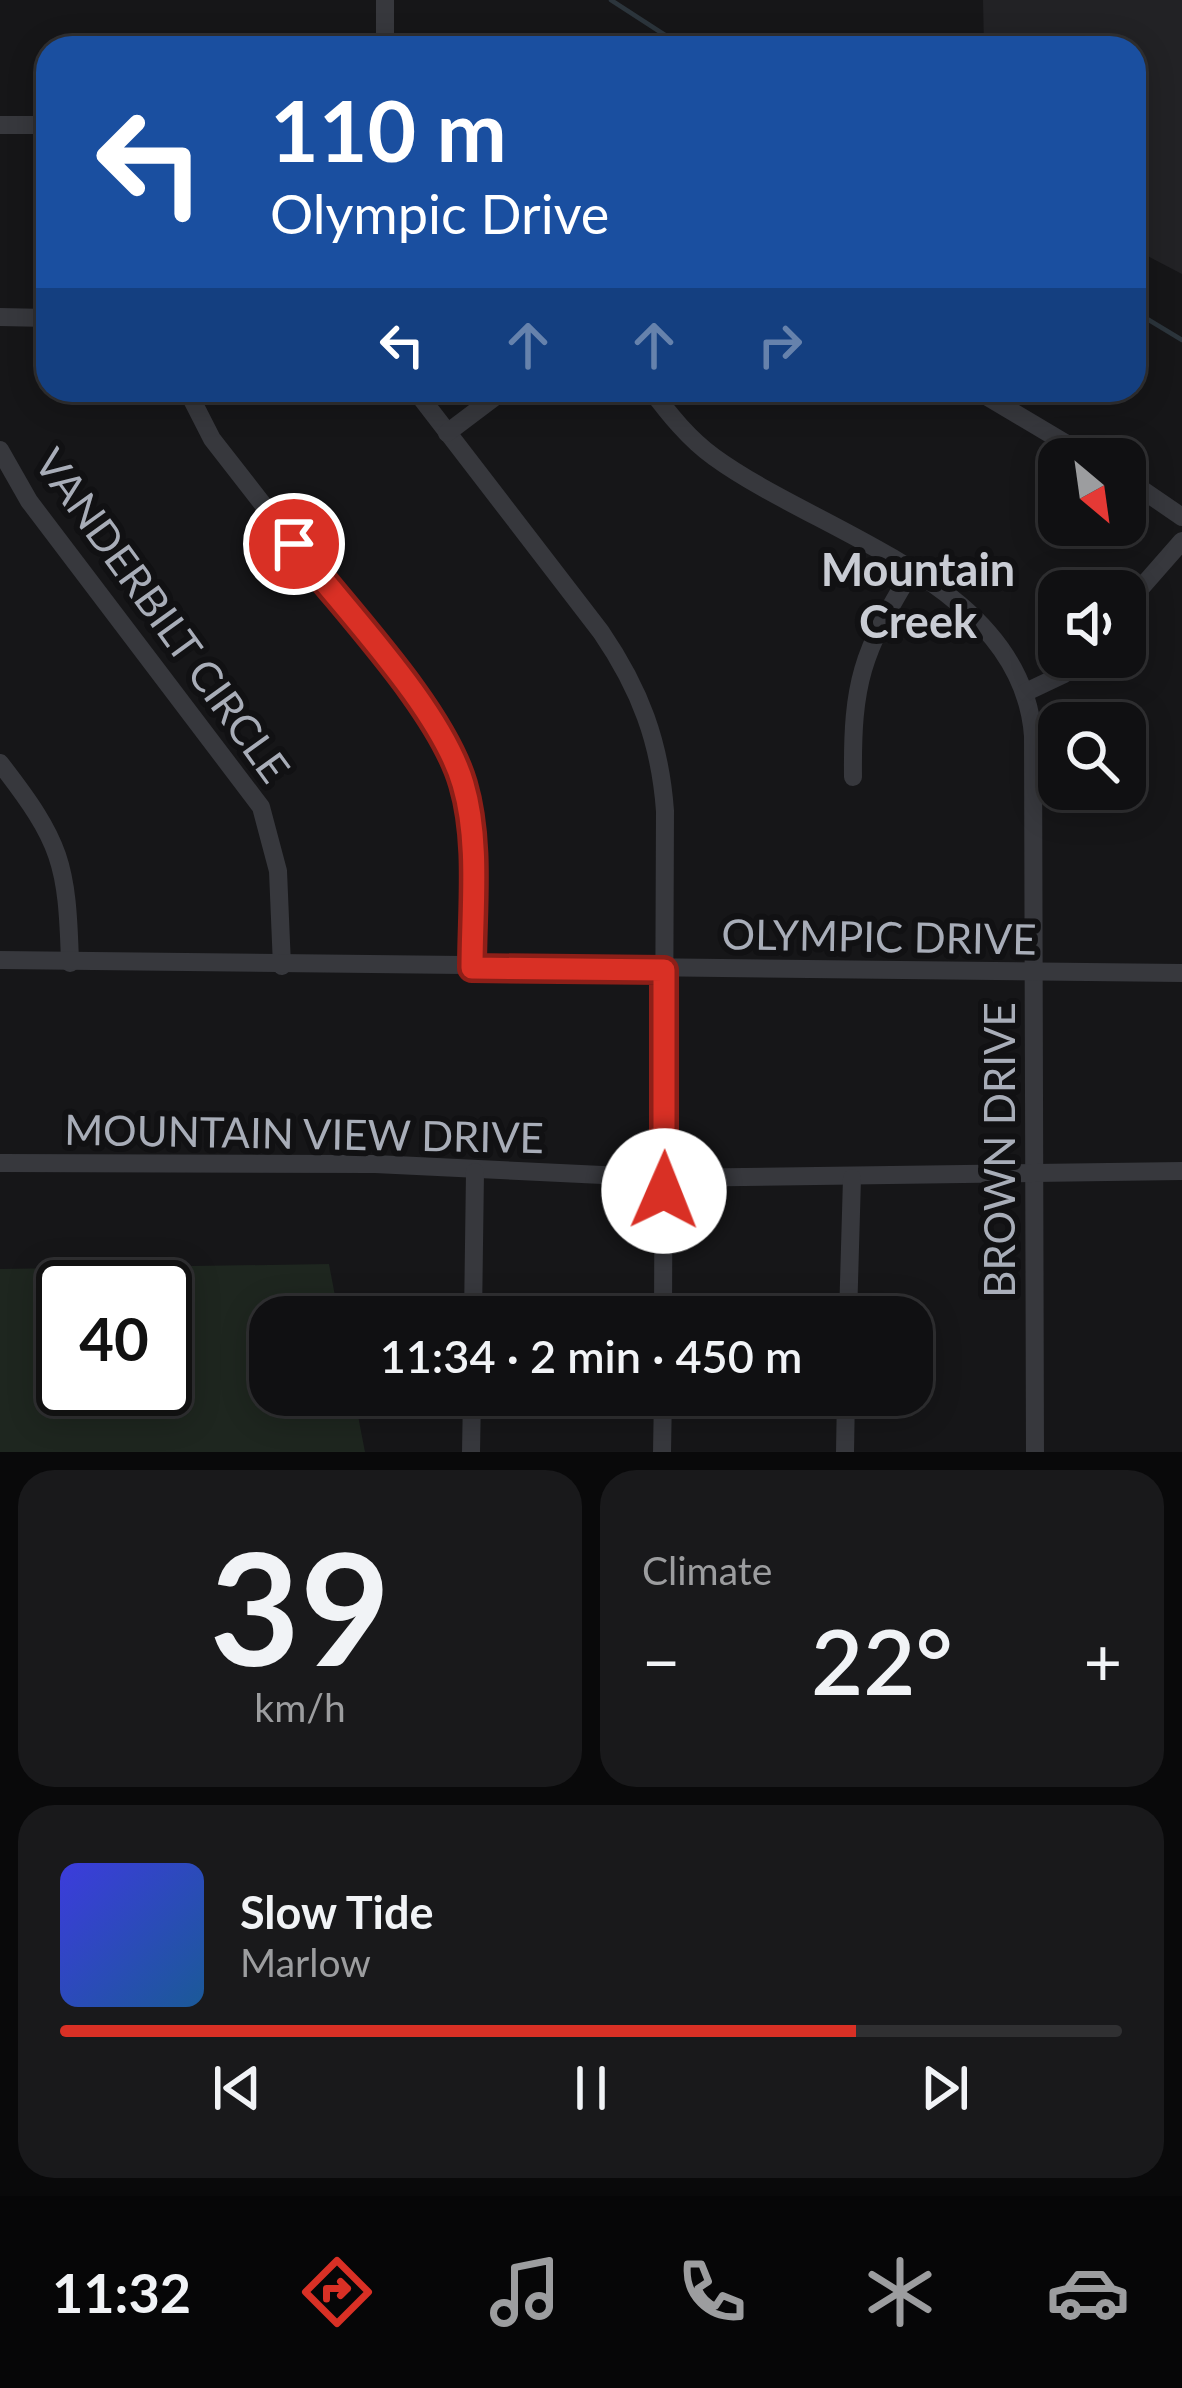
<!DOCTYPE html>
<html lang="en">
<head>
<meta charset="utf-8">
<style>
	:root { --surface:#101012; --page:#19191b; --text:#f1f3f6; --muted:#9c9d9f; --line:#303032; --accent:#d93025 }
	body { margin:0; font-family:Lato,sans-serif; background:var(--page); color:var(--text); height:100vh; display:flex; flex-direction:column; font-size:45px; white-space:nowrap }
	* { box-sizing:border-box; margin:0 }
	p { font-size:39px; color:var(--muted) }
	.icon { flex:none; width:66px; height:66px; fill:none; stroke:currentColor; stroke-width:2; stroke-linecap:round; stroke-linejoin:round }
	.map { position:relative; height:1452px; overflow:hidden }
	.side { display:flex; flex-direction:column; gap:18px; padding:18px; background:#09090a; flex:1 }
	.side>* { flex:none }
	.hud { position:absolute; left:36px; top:36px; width:1110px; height:366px; border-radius:36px; box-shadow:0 6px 30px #0003,0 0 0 3px var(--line); background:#1a4fa0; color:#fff; overflow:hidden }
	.needle { width:78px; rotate:151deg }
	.fabs { position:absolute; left:1038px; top:438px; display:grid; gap:24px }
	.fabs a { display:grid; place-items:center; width:108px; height:108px; border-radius:24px; background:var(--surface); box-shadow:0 6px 30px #0003,0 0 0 3px var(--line); font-size:60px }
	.speed { position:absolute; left:36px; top:1260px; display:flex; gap:24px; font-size:60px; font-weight:700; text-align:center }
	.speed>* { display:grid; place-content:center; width:156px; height:156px; border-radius:50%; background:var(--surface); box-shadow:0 6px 30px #0003,0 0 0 3px var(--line); line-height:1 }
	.speed .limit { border:6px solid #111; border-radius:18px; background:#fff; color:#111 }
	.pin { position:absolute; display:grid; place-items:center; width:102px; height:102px; color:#fff; margin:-51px; border:6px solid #fff; border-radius:50%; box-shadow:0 3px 12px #0007 }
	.me { position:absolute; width:132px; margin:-66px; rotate:1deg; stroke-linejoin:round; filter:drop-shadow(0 0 9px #0008) }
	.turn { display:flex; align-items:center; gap:42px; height:252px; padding:0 36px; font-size:54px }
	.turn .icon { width:156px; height:156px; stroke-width:2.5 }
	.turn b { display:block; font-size:84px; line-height:102px }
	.lanes { display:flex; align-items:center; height:114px; padding:0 36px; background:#0003; justify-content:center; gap:60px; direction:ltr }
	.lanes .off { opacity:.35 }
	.big { font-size:90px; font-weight:600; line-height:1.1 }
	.side .tile { flex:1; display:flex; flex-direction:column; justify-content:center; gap:18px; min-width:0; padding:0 42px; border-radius:36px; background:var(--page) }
	.side .dial { align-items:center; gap:0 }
	.dial b { font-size:156px; line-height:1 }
	.song { display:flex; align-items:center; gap:36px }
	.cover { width:144px; height:144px; border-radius:18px; background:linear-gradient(135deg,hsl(240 70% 55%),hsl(210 70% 35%)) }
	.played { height:12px; border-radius:6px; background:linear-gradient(90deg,var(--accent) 75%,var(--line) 75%) }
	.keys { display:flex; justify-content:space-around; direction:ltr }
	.heat { display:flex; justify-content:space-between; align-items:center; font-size:66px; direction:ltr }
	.side .tiles { flex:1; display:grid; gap:18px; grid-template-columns:1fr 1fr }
	.tile:last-child { grid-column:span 2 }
	.trip { position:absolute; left:249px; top:1296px; width:684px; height:120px; border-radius:36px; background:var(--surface); box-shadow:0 6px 30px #0003,0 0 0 3px var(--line); font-weight:600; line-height:120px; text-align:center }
	.tabs { display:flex; height:192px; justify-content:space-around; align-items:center; background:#060607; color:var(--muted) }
	.tabs .icon { width:84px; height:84px }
	.tabs .active { color:var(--accent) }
	.tabs b { font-size:54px; color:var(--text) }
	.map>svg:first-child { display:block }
	.built { fill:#222225 }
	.green { fill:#1e261f; fill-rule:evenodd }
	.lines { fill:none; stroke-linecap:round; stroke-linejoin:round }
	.stream { stroke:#2c353c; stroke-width:4.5 }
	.minor { stroke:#37383d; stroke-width:18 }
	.route-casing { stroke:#8d1f18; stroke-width:30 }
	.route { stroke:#d93025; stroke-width:21 }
	.labels { text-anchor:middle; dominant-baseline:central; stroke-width:12; stroke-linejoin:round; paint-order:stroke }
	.street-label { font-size:42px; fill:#a8adb8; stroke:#111113 }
	.neighbourhood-label { font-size:45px; font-weight:bold; fill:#c9ccd4; stroke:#111113 }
</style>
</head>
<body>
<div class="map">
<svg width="1182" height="1452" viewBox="0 0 1182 1452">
	<rect width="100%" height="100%" fill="#161618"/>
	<path class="built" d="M983 0H1182V274L1134 249V48H984Z"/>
	<path class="green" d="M329 1264 339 1317H270V1395H354L365 1452H0V1269ZM63 1287H165V1389H63Z"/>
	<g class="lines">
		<g class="stream">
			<path d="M611 0 685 48"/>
			<path d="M1134 311 1182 340"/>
		</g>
		<g class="minor">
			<path d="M385 48V0"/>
			<path d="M0 125H48"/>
			<path d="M0 317 48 318"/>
			<path d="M187 390 212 439 430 719C481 795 471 881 472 968"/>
			<path d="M415 390 601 632C640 689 660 742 665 811L663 1317"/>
			<path d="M651 390C669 414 689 439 714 457 820 534 1022 583 1033 736L1035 1452"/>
			<path d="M976 390 1092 459"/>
			<path d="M447 433 504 390"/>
			<path d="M0 450 29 501 261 807 278 871 282 966"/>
			<path d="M1125 478 1182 517"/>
			<path d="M1125 606 1182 541"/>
			<path d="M1026 692 1064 674 1080 657"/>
			<path d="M0 763C62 843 67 863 70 963"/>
			<path d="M853 777C852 682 862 653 911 572"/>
			<path d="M0 960 1182 973"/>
			<path d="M0 1163 375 1164 665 1178 1182 1171"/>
			<path d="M473 1317 475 1172"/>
			<path d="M848 1317 852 1178"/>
			<path d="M471 1452 472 1395"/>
			<path d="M662 1452 663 1395"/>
			<path d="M845 1452 846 1395"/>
		</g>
	</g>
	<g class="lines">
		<defs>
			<path id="route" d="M294 544C344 609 441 708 463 784 480 841 472 910 472 968L664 970V1191"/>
		</defs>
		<use href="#route" class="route-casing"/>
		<use href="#route" class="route"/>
	</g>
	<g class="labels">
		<g class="street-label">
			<text transform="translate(163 615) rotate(54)">VANDERBILT CIRCLE</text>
			<text transform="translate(879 936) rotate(1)">OLYMPIC DRIVE</text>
			<text transform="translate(304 1133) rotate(1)">MOUNTAIN VIEW DRIVE</text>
			<text transform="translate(999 1150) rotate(-90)">BROWN DRIVE</text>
		</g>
		<g class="neighbourhood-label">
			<text x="918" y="569">Mountain<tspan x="918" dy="52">Creek</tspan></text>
		</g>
	</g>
</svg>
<div class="fabs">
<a><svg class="needle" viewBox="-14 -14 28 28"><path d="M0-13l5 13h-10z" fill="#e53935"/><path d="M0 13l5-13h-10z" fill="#9c9d9f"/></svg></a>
<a><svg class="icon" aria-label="sound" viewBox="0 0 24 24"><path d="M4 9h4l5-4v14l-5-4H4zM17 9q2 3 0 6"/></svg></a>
<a><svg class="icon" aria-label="search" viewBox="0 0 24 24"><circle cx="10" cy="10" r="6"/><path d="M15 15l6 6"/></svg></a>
</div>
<div class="speed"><div class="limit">40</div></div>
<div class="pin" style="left:294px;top:544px;background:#d93025"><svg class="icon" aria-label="arrive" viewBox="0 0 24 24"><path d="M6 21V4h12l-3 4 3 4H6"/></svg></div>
<svg class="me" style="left:664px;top:1191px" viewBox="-20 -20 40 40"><circle r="19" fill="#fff"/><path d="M0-13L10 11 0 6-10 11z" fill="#d93025"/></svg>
<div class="trip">11:34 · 2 min · 450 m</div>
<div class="hud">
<div class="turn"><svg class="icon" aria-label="left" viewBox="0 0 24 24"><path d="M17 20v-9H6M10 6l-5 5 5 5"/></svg><div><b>110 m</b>Olympic Drive</div></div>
<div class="lanes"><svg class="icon" aria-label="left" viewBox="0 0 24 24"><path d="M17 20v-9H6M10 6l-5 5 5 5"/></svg><svg class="icon off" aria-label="ahead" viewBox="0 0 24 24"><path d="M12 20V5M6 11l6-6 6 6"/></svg><svg class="icon off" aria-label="ahead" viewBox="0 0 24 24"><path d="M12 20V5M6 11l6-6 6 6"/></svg><svg class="icon off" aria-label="right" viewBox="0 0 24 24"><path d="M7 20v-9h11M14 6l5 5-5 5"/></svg></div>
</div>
</div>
<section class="side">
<div class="tiles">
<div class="tile dial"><b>39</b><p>km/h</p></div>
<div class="tile"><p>Climate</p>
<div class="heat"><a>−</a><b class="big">22°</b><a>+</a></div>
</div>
<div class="tile">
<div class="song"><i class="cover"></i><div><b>Slow Tide</b><p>Marlow</p></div></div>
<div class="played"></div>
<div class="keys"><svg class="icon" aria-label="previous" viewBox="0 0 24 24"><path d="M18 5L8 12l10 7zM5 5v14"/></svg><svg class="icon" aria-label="pause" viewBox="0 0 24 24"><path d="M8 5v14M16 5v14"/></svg><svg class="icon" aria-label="next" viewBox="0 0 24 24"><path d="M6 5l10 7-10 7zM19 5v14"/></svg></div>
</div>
</div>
</section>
<nav class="tabs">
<b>11:32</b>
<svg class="icon active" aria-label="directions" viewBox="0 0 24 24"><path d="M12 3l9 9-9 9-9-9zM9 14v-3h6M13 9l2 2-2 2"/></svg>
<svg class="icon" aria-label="music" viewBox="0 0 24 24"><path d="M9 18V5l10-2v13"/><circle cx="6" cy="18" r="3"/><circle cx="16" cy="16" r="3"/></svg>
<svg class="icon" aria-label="phone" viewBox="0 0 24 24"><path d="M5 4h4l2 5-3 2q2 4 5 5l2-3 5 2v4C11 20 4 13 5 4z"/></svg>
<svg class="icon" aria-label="climate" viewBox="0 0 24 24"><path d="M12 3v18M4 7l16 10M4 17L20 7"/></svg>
<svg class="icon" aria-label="car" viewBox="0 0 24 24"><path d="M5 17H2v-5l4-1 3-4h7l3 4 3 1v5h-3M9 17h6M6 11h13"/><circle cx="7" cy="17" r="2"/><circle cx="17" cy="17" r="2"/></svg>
</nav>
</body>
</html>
